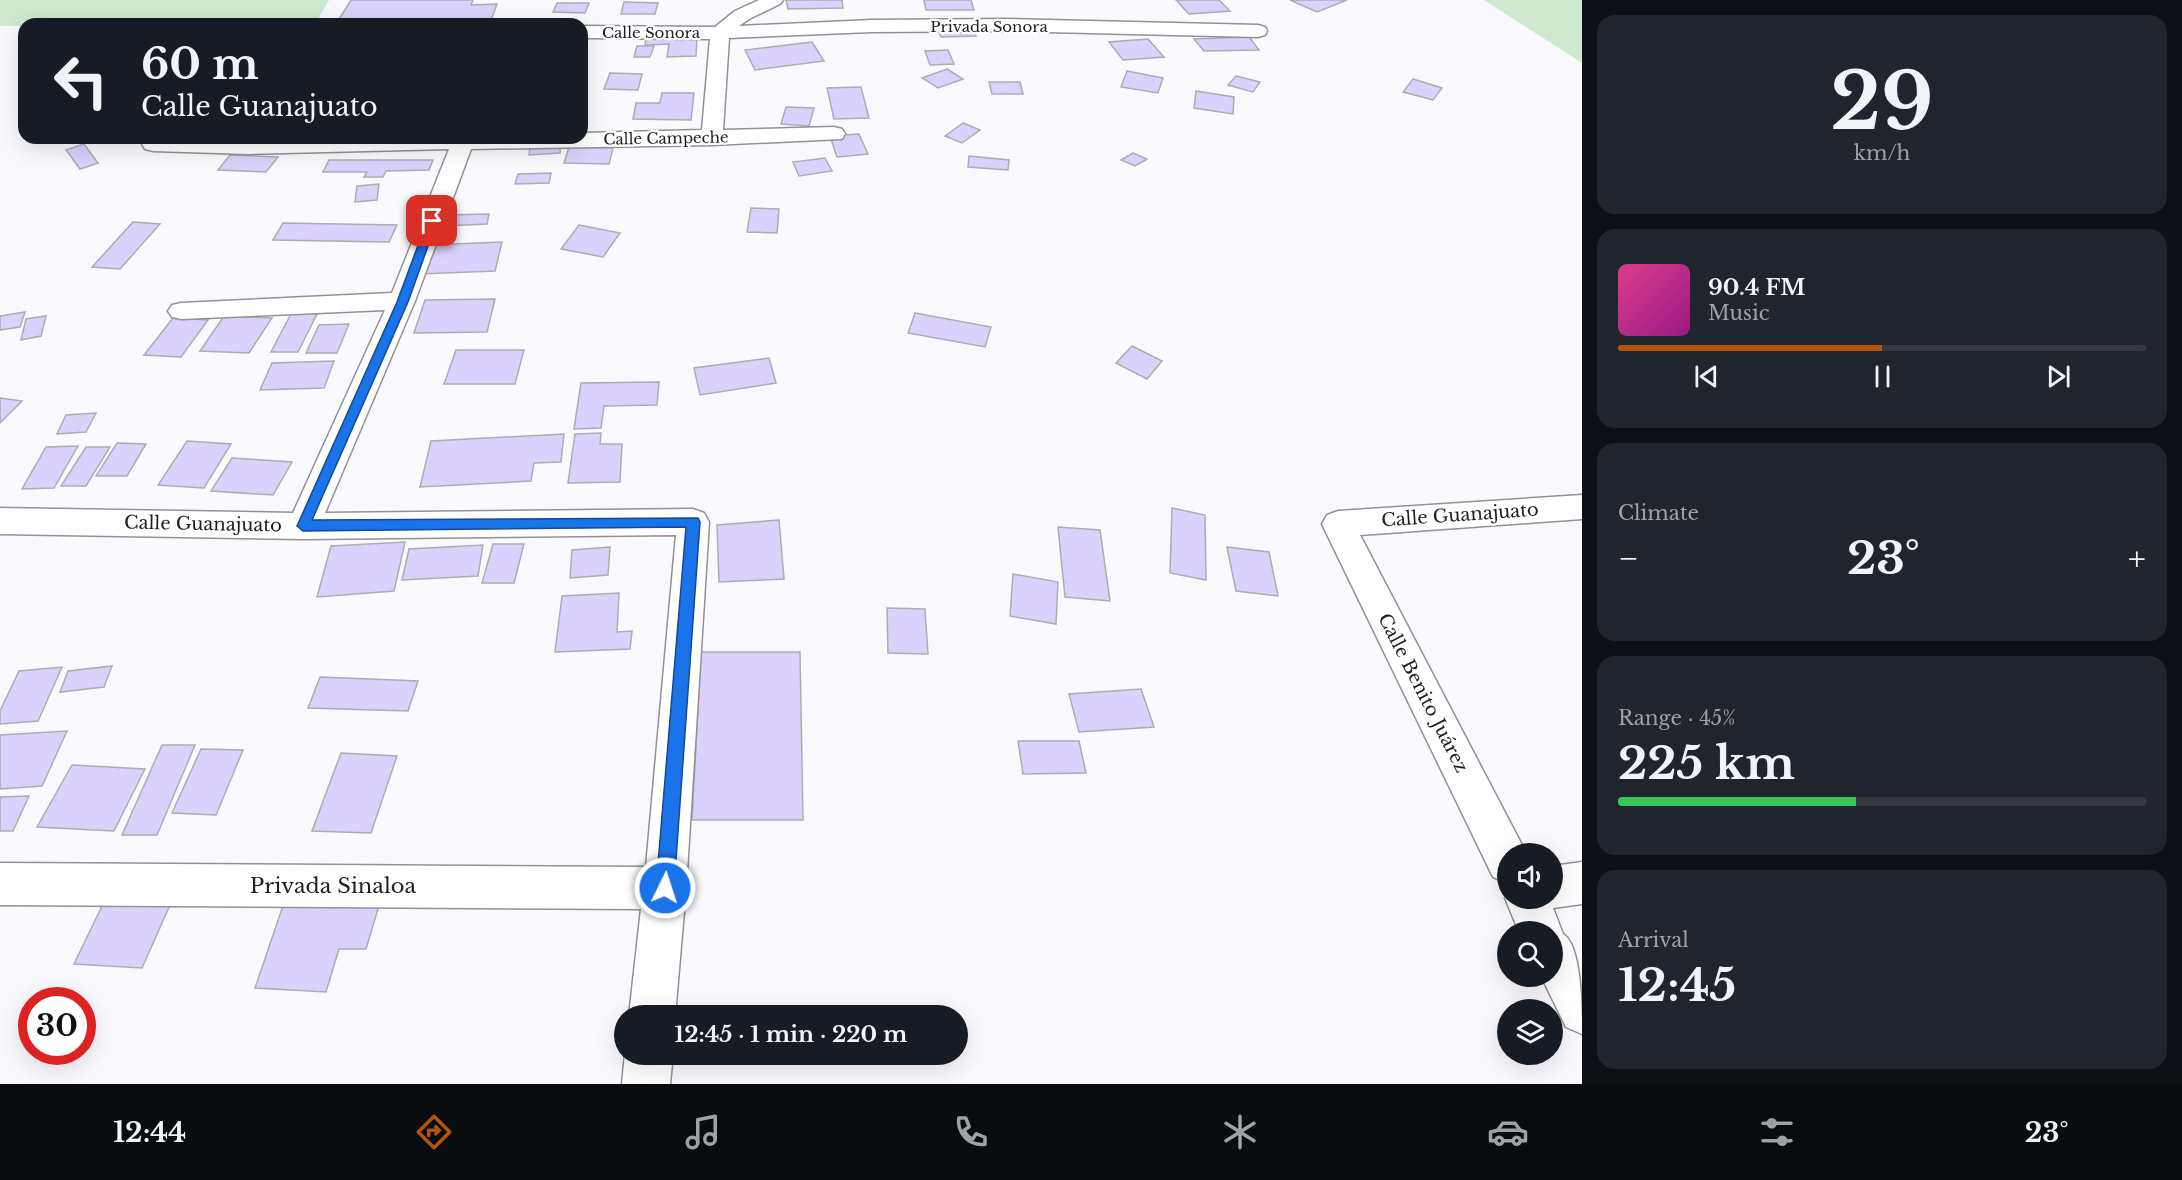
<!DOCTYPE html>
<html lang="en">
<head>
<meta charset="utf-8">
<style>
	:root { --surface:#171b24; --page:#20242c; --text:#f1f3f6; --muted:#9ea1a6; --line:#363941; --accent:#b45309 }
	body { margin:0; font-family:"Libre Baskerville",serif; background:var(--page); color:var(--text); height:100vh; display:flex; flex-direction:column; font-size:22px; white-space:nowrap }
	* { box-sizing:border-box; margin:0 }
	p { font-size:20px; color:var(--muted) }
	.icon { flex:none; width:33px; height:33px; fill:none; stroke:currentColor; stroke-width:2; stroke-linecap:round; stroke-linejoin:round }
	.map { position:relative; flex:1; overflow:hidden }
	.side { display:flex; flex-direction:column; gap:15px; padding:15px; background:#0d0f14; width:600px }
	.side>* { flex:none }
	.top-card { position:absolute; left:18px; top:18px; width:570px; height:126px; border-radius:18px; box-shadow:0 6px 24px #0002; background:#171b24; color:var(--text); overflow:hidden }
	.fabs { position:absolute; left:1497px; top:843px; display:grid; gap:12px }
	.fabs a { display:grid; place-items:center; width:66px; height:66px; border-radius:50%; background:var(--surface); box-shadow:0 6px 24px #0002; font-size:30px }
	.speed { position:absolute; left:18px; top:987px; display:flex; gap:12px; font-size:30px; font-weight:700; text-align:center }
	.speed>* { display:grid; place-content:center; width:78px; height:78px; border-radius:50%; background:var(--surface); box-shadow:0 6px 24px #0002; line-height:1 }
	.speed .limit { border:9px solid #d22; background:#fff; color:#111 }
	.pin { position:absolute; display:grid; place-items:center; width:51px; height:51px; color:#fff; margin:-26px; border-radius:12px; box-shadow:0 3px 9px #0006 }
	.me { position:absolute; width:66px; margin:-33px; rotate:4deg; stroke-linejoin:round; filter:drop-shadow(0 0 4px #0008) }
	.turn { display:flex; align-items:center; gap:21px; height:126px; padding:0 24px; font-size:27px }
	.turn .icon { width:78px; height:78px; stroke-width:2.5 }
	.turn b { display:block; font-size:42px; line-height:51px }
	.big { font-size:45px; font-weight:700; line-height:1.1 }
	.side .card { flex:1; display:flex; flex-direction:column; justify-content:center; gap:9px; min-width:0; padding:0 21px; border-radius:18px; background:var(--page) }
	.side .dial { align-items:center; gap:0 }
	.dial b { font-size:78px; line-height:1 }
	.song { display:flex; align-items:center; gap:18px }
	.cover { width:72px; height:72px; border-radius:9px; background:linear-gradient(135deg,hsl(330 70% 55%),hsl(310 70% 35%)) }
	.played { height:6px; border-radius:3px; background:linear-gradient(90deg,var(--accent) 50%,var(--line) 50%) }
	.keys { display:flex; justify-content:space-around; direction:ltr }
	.heat { display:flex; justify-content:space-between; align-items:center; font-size:33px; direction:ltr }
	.charge { height:9px; border-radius:4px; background:linear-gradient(90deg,#34c759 45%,var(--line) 0) }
	.trip { position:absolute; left:614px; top:1005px; width:354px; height:60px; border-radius:30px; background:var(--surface); box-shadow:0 6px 24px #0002; font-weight:700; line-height:60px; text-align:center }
	.dock { display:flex; height:96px; justify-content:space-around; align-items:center; background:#090b0e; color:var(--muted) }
	.dock .icon { width:42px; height:42px }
	.dock .current { color:var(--accent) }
	.dock b { font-size:27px; color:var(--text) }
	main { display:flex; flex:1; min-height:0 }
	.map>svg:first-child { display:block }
	.green { fill:#cfe9d1 }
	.building { fill:#dad1fc; stroke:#adacb1; stroke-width:1.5 }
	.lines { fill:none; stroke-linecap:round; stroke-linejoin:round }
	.street-casing { stroke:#929195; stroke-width:3 }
	.street { fill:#fff; fill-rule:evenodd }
	.route { fill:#1a73e8; stroke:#114b97; stroke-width:1.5 }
	.labels { text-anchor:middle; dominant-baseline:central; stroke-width:4.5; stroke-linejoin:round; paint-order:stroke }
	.far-street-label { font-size:15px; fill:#1f1e20; stroke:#fff }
	.street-label { font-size:18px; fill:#1f1e20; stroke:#fff }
	.near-street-label { font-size:21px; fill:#1f1e20; stroke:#fff }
</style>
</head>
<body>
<main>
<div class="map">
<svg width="1582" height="1084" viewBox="0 0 1582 1084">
	<rect width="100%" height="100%" fill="#faf9fe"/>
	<g class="green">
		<path d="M0 0H329L317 21 24 24V26H0Z"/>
		<path d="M1484 0H1582V63Z"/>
	</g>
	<g class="building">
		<path d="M351 0H473L471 5 497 4 490 23 336 24Z"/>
		<path d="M786 0H842L843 8 788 9Z"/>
		<path d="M924 0H971L974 10H926Z"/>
		<path d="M1176 0H1219L1230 11 1189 14Z"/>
		<path d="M1290 0H1347L1317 12Z"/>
		<path d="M624 2 658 3 655 14H621Z"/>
		<path d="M557 3H589L585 13 553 12Z"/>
		<path d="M971 26 976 36 941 37 937 28Z"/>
		<path d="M697 37 696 56 667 57 669 44 645 45 646 38Z"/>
		<path d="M1249 37 1259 50 1204 51 1194 39Z"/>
		<path d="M1148 39 1164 57 1123 60 1109 42Z"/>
		<path d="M812 42 824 61 755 70 745 50Z"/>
		<path d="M637 46H654L650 57H634Z"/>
		<path d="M948 50 954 64 930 65 925 51Z"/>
		<path d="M947 69 963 79 938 88 922 78Z"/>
		<path d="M1127 71 1163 78 1158 93 1121 87Z"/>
		<path d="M610 73 642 74 638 90 604 89Z"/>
		<path d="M1236 76 1260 82 1253 92 1228 85Z"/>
		<path d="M1413 79 1442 88 1433 100 1403 92Z"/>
		<path d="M989 82H1020L1023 94H992Z"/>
		<path d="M861 87 869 118 834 119 827 88Z"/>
		<path d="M1196 91 1234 97 1233 114 1194 108Z"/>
		<path d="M662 93H694L691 120 633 119 636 103H660Z"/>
		<path d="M786 107 814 108 809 126 781 124Z"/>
		<path d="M963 123 980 130 962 143 945 136Z"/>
		<path d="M859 134 868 154 837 157 830 136Z"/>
		<path d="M561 140 560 153 529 155 531 142Z"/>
		<path d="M84 144 98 163 80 169 66 150Z"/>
		<path d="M569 147 613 148 609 164 564 163Z"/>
		<path d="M1133 153 1147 159 1135 166 1121 160Z"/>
		<path d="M230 155 278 157 266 172 218 170Z"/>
		<path d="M969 156 1009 160 1008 170 968 167Z"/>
		<path d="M825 158 832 171 799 176 793 162Z"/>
		<path d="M329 160H433L429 170 386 171 383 177H364L367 172H323Z"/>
		<path d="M551 173 549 183 515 184 518 174Z"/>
		<path d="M379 184 377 200 355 202 357 186Z"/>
		<path d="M751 208 779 209 777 233 747 232Z"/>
		<path d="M489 214 487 224 444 226 446 215Z"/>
		<path d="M133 222 160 224 120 269 92 267Z"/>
		<path d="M283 223 397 225 389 242 273 240Z"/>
		<path d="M579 225 620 233 603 257 561 249Z"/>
		<path d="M502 242 495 271 420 274 429 245Z"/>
		<path d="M495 299 487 332 414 333 425 300Z"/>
		<path d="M25 312 20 327 0 330V316Z"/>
		<path d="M292 312H318L298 352H271Z"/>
		<path d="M915 313 991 327 985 347 908 333Z"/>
		<path d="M46 316 41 336 21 340 26 319Z"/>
		<path d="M224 316 272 318 249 353 200 351Z"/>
		<path d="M173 318 208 320 181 357 144 355Z"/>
		<path d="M349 324 337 353H306L319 325Z"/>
		<path d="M1132 346 1162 361 1147 379 1116 363Z"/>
		<path d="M456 350H524L515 384H444Z"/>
		<path d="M769 358 776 383 700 395 694 368Z"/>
		<path d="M334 361 324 388 260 390 272 363Z"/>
		<path d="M659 382 657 405 604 406 601 428 574 429 581 383Z"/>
		<path d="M0 398 22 401 0 423Z"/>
		<path d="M96 413 86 432 57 434 66 415Z"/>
		<path d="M601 433 600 444H622L620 482 568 483 575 434Z"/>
		<path d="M564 434 561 462 534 463 531 481 420 487 431 441Z"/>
		<path d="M187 441 231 444 204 488 158 485Z"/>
		<path d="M117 443 146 444 127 476H96Z"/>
		<path d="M78 446 54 488 22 489 46 447Z"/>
		<path d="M86 447H110L86 486H61Z"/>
		<path d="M232 458 292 462 273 495 211 491Z"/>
		<path d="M1172 508 1205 515 1206 580 1170 573Z"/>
		<path d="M779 520 784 579 719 582 717 525Z"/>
		<path d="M1058 527 1100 530 1110 601 1065 597Z"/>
		<path d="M405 542 394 591 317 597 331 546Z"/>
		<path d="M493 544H524L514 583H482Z"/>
		<path d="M483 545 478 576 402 580 409 549Z"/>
		<path d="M610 547 608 575 570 578 572 550Z"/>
		<path d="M1227 547 1269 552 1278 596 1236 591Z"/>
		<path d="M1013 574 1058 582 1056 624 1010 616Z"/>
		<path d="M619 593 617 632 632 631 630 649 555 652 562 596Z"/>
		<path d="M887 608 925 609 928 654 888 653Z"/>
		<path d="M701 652H800L803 820H692Z"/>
		<path d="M112 666 104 687 60 692 68 671Z"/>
		<path d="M62 667 38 721 0 724V711L19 671Z"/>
		<path d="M320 677 418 681 408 711 308 708Z"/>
		<path d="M1141 689 1154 727 1079 732 1069 694Z"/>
		<path d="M67 731 42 786 0 789V735Z"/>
		<path d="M1018 741H1079L1086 773 1023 774Z"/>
		<path d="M162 745H195L157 835H122Z"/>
		<path d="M201 749 243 750 216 815 172 813Z"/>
		<path d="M341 753 397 756 371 833 312 831Z"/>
		<path d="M72 765 145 769 114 831 37 827Z"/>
		<path d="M29 796 13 831H0V797Z"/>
		<path d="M287 894 381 899 366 949H339L326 992 255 988Z"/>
		<path d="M104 902 170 905 142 968 74 964Z"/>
	</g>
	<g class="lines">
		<defs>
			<g id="street">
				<path d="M759 0H783L780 4 749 19 739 26 872 20 1008 19 1258 25 1265 27 1267 31 1265 35 1258 37 1008 31 872 32 729 38 723 130 834 127 842 129 845 134 842 139 712 145 471 149 415 301 325 513 693 509 704 513 709 522 686 888 675 1016H629L641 909 0 905V863L646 867 676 535 303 539 0 534V508L293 513 385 310 181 319 172 317 168 311 172 305 181 303 392 293 449 149 248 154 153 151 145 149 142 144 145 139 582 138V133L702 130 710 39 582 38V26L715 27 735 11Z"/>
				<path d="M1582 495V519L1360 535 1523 847 1525 854H1508V883L1493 877 1322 524 1327 515 1338 511Z"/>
				<path d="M1582 862V904L1553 908 1563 934C1582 945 1582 1011 1582 1034L1566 1027 1541 976H1552V932H1519L1505 898 1508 891V898H1552V866Z"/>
				<path d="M625 1054H673L670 1084H622Z"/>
			</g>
		</defs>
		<use href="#street" class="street-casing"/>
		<use href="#street" class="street"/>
	</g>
	<path class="route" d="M432 218 437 221 408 302 312 520 698 518 700 522 674 888 671 895 665 897 659 895 656 888 686 527 303 531 297 526 397 302 427 221Z"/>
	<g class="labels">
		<g class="far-street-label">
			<text x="989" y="26">Privada Sonora</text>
			<text x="651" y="32">Calle Sonora</text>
			<text transform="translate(666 138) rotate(-1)">Calle Campeche</text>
		</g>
		<g class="street-label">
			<text transform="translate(1460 515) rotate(-4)">Calle Guanajuato</text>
			<text transform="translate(203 524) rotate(1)">Calle Guanajuato</text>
			<text transform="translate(1423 693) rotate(63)">Calle Benito Juárez</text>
		</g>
		<g class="near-street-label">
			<text x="333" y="886">Privada Sinaloa</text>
		</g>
	</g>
</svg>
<div class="fabs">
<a><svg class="icon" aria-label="sound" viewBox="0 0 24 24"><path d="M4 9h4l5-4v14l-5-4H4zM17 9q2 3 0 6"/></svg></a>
<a><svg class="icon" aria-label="search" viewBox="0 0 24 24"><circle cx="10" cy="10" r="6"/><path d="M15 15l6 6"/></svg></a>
<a><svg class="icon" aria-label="layers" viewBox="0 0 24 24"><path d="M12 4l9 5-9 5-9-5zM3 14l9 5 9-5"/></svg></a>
</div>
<div class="speed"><div class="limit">30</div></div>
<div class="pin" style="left:432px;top:221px;background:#d93025"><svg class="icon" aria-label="arrive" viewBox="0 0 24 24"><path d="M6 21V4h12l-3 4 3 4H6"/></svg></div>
<svg class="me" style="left:665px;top:888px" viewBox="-20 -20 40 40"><circle r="17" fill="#1a73e8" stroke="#fff" stroke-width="3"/><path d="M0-11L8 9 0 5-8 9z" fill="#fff"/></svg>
<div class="trip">12:45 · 1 min · 220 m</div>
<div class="top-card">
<div class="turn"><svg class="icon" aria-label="left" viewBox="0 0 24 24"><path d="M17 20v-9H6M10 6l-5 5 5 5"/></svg><div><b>60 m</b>Calle Guanajuato</div></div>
</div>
</div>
<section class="side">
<div class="card dial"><b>29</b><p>km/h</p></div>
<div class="card">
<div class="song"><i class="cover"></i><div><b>90.4 FM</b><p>Music</p></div></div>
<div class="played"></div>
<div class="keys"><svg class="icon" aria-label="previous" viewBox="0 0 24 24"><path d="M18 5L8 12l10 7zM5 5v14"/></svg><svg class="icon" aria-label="pause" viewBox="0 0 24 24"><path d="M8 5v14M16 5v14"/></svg><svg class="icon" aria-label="next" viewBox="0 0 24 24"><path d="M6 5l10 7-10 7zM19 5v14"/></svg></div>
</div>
<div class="card"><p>Climate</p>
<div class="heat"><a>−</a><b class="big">23°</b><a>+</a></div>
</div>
<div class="card"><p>Range · 45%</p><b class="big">225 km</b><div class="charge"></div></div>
<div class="card"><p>Arrival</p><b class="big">12:45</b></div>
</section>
</main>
<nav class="dock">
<b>12:44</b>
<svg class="icon current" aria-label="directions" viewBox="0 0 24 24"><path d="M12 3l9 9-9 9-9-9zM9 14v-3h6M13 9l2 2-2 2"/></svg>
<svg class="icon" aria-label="music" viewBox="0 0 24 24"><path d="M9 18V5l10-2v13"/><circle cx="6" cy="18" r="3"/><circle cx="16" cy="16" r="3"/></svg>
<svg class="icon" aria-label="phone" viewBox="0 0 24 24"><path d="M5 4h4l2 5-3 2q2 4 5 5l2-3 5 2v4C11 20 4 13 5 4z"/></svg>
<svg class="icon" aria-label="climate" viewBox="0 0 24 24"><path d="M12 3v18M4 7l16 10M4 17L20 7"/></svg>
<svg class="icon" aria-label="car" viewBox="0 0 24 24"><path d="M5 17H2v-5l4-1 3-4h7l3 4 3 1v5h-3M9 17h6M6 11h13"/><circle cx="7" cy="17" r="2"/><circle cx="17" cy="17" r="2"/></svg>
<svg class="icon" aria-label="filters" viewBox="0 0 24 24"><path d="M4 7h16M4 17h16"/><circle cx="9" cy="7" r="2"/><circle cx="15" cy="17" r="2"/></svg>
<b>23°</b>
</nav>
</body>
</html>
